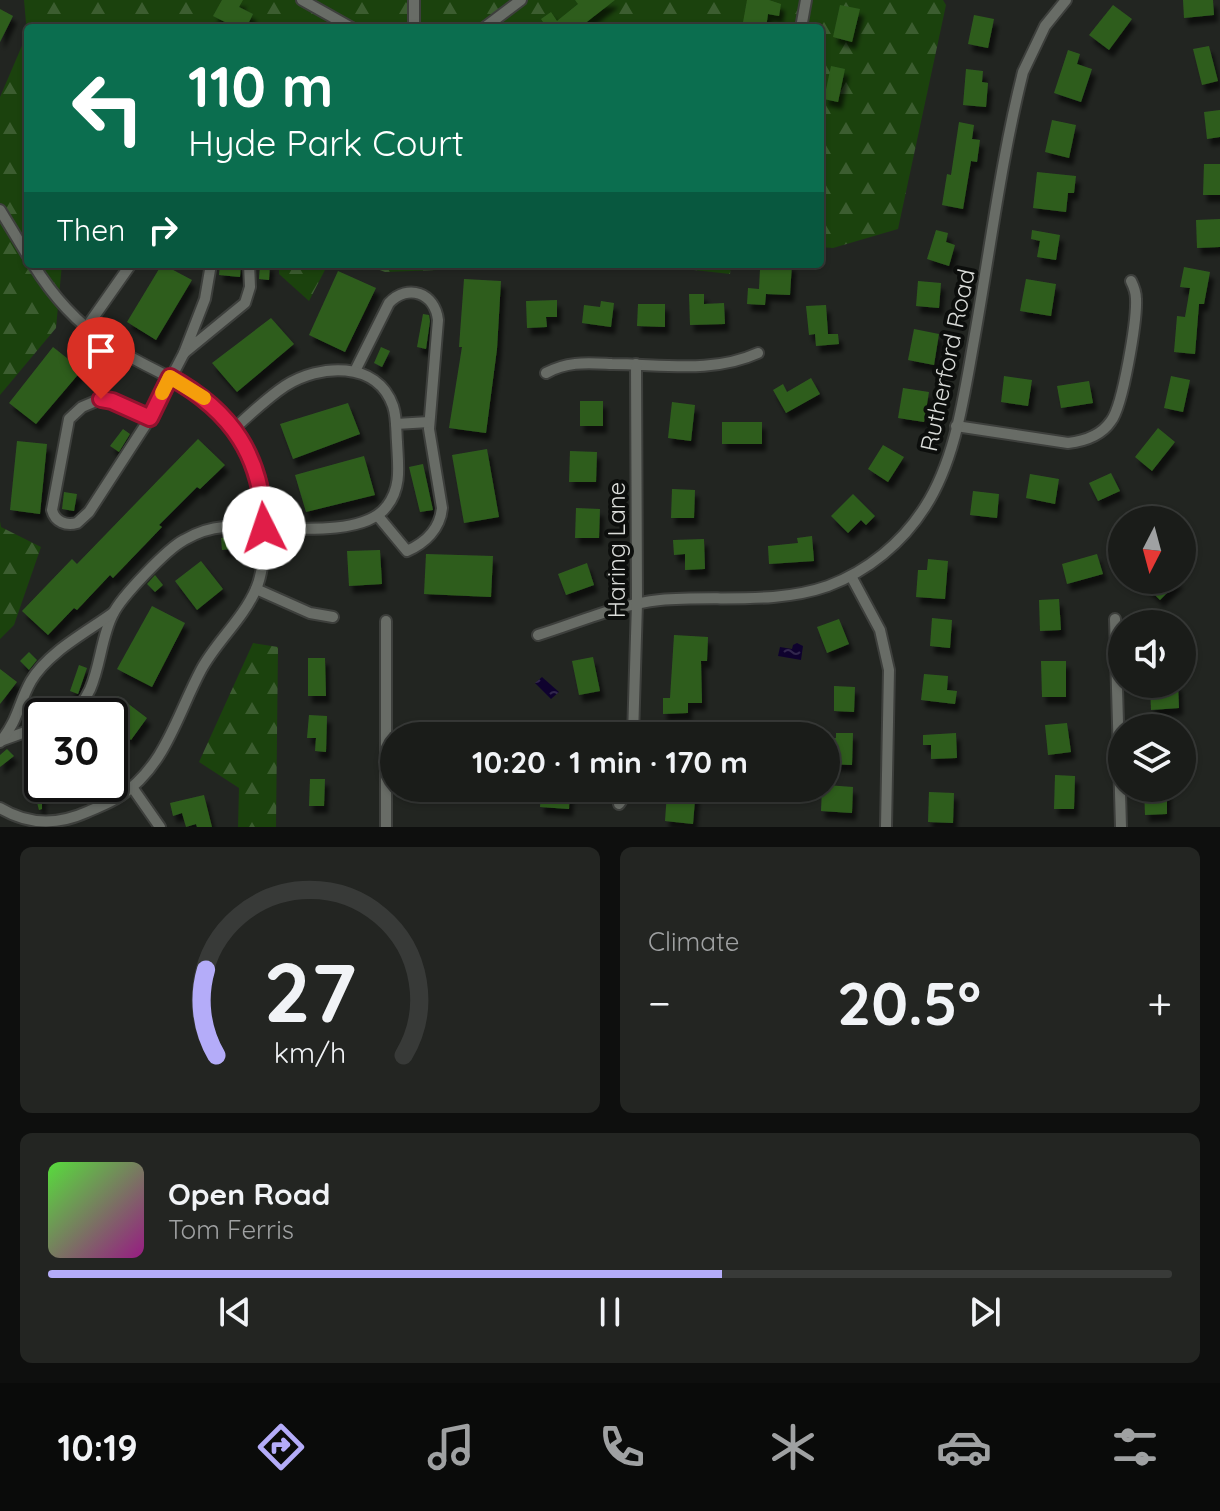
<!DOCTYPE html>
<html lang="en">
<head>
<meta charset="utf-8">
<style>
	:root { --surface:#1a1c19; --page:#232522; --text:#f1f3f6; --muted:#9fa1a2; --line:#383a38; --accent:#b4acf9 }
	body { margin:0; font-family:Quicksand,sans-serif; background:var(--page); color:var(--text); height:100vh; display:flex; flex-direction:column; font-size:30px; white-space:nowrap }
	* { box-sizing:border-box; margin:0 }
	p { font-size:26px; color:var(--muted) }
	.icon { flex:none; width:44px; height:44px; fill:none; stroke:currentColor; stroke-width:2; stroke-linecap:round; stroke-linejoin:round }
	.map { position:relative; height:827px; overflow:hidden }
	.panel { display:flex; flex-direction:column; gap:20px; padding:20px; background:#0e0f0e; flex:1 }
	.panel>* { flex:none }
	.guide { position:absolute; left:24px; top:24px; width:800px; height:244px; border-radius:8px; box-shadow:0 2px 6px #0004,0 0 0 2px var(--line); background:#0b6e4f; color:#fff; overflow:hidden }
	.needle { width:52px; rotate:186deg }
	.controls { position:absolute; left:1108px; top:506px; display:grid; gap:16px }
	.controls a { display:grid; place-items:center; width:88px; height:88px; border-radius:50%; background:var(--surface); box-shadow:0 2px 6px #0004,0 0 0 2px var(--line); font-size:40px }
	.speed { position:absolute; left:24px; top:698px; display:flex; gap:16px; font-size:40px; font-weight:700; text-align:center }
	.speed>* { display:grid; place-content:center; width:104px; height:104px; border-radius:50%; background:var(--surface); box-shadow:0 2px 6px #0004,0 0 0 2px var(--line); line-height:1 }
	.speed .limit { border:4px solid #111; border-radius:12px; background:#fff; color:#111 }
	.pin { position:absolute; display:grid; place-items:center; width:68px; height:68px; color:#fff; margin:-82px -34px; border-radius:50% 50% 50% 0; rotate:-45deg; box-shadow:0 0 8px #0007 }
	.pin .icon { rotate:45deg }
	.me { position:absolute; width:88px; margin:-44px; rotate:356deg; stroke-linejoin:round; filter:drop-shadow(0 0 6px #0008) }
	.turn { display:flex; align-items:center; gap:28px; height:168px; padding:0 32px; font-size:36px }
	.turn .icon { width:104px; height:104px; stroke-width:2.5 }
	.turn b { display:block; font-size:56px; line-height:68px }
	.then { display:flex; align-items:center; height:76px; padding:0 32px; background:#0003; gap:16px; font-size:30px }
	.big { font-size:60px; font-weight:700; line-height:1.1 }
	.panel .card { flex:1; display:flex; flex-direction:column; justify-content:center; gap:12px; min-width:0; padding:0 28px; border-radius:12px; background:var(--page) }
	.panel .dial { align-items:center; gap:0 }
	.dial svg { height:208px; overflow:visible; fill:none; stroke:var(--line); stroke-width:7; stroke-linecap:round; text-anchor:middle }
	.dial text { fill:var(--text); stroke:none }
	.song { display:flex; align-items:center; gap:24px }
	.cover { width:96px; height:96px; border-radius:12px; background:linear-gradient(135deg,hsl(110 70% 55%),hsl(310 70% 35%)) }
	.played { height:8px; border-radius:4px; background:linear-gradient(90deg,var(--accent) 60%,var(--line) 60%) }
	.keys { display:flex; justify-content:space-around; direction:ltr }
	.heat { display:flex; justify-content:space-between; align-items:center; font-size:44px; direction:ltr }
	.panel .tiles { flex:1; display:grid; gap:20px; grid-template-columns:1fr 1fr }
	.card:last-child { grid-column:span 2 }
	.trip { position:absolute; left:380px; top:722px; width:460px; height:80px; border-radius:40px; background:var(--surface); box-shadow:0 2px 6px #0004,0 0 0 2px var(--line); font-weight:700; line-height:80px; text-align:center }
	.tabs { display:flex; height:128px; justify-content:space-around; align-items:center; background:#0a0b0a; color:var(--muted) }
	.tabs .icon { width:56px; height:56px }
	.tabs .current { color:var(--accent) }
	.tabs b { font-size:36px; color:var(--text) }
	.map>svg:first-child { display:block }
	.forest { fill:url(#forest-firs) }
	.water { fill:url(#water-ripples) }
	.building { fill:#2f5d1f; filter:url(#shadow) }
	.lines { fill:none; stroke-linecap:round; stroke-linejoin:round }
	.minor-casing { stroke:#3d3f3c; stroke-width:14 }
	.minor { stroke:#686c66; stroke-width:10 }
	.route-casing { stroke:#92132f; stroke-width:20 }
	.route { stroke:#e11d48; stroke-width:14 }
	.slow { stroke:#f59e0b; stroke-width:14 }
	.labels { text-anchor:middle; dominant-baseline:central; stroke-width:8; stroke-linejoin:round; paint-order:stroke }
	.street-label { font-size:24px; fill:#dadcd9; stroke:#0c0e0c }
</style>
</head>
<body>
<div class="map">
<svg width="1220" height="827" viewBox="0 0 1220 827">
	<defs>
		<pattern id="forest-firs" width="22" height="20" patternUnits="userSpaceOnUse" patternTransform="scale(2)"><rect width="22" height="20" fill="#1b420d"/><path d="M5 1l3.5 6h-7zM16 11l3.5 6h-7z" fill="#3c5d30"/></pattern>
		<pattern id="water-ripples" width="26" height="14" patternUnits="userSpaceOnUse" patternTransform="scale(2)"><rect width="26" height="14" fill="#0f022e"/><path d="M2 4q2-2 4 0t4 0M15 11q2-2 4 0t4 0" fill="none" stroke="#31264c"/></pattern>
		<filter id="shadow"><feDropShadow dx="4" dy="7" stdDeviation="2" flood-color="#0009"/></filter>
	</defs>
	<rect width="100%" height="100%" fill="#222521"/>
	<g class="forest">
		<path d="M24 0H943L946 5 898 229 833 248 820 247V28H28V264H62L56 328 0 395V408V97L27 34Z"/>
		<path d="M279 264H328L309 301 279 274Z"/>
		<path d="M364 264H517V267L385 272Z"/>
		<path d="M640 264H731L730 274Z"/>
		<path d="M0 521 1 527 41 547 14 625 0 639Z"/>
		<path d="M253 643 278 647 276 827H238L239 788 199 762Z"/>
	</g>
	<g class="water">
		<path d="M797 643 803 646 801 660 778 656 780 647 792 649 793 645Z"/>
		<path d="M542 677 559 692 551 699 535 683Z"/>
	</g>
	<g class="building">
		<path d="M222 0H243L239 7 253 14 246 28H237L213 16Z"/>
		<path d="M575 0H615L579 28H547L541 19 551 12 557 21 578 4Z"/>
		<path d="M747 0H769L781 4 779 16 768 14 766 28H742Z"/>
		<path d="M1183 0H1213L1214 15 1184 18Z"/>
		<path d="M840 5 860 9 852 42 833 37Z"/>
		<path d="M1113 5 1132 19 1109 50 1089 35Z"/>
		<path d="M0 9 13 16 0 42Z"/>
		<path d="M974 15 994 19 988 48 968 44Z"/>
		<path d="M1209 46 1218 81 1202 85 1193 49Z"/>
		<path d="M1068 50 1080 54 1077 64 1092 69 1081 102 1054 93Z"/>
		<path d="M831 66 845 69 838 102 824 99Z"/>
		<path d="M966 69 983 71 982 82 988 83 986 107 963 105Z"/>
		<path d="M1220 110V137L1207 139 1204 112Z"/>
		<path d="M1052 120 1076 125 1069 158 1045 152Z"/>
		<path d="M959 122 974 125 972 139 980 140 977 162 971 161 963 209 942 205 947 174 951 175Z"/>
		<path d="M1204 164H1220V195H1203Z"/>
		<path d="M1037 172 1076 176 1074 193H1068L1066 212 1033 208Z"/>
		<path d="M1220 219V247L1197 248 1196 220Z"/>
		<path d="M936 230 948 233 946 242 955 245 949 266 927 259Z"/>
		<path d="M1032 230 1060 235 1056 260 1037 257 1040 241 1031 239Z"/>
		<path d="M162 264 192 280 156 340 127 322Z"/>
		<path d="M220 264H241L240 277 219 275Z"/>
		<path d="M260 264H270L269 280 259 279Z"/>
		<path d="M779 264H792L790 295 766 294 765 305 747 304 748 288 759 289 760 269 779 270Z"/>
		<path d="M1184 267 1210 272 1204 304H1199L1195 354 1174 352 1177 316 1185 317 1190 288 1180 287Z"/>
		<path d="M338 271 376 288 345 352 309 335Z"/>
		<path d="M464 279 501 281 497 349 486 433 449 428 462 347H459Z"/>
		<path d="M1026 279 1056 284 1051 316 1020 311Z"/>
		<path d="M918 281 941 283 939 308 916 306Z"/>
		<path d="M689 294H704V304L724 303 725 324 690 325Z"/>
		<path d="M557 300V317H546L547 327 527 328 526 301Z"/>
		<path d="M601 301 614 303 611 327 582 323 584 305 600 307Z"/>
		<path d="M638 304H665V327L637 326Z"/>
		<path d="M826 305 828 334H838L839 344 816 346 815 334 809 335 806 306Z"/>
		<path d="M423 314 429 315 430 321 426 349 417 347Z"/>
		<path d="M271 318 294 344 237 392 212 363Z"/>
		<path d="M914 329 939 334 934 365 908 360Z"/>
		<path d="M53 347 82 370 36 424 9 403Z"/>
		<path d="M381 347 390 351 382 367 374 363Z"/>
		<path d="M1004 376 1032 380 1028 406 1001 402Z"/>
		<path d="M1171 376 1190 380 1183 412 1164 408Z"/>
		<path d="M811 378 820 394 786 413 773 390 783 384 787 392Z"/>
		<path d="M1089 381 1093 403 1061 408 1057 386Z"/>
		<path d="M903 388 929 392 924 422 898 418Z"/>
		<rect x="580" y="401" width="23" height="25"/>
		<path d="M672 402 695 405 691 441 668 438Z"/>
		<path d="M348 403 360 434 293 459 280 424Z"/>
		<rect x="722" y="422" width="40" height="22"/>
		<path d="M1158 428 1175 442 1152 471 1135 457Z"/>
		<path d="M123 429 130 434 119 452 110 446Z"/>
		<path d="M198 439 225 465 200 489 197 487 159 525 162 527 113 578 110 575 77 610 74 608 48 635 22 611 72 559 77 564Z"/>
		<path d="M17 441 47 444 40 514 10 510Z"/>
		<path d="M883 445 904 457 888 482 868 469Z"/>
		<path d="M487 449 499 517 464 523 452 455Z"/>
		<path d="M570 451 597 452 596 482H569Z"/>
		<path d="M364 456 375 495 306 512 295 475Z"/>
		<path d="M423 464 433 510 420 512 409 467Z"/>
		<path d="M1111 473 1120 491 1098 501 1089 483Z"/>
		<path d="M1030 474 1059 479 1055 504 1026 498Z"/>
		<path d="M672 489 695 490 694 518H671Z"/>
		<path d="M973 491 999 494 997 518 970 515Z"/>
		<path d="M64 492 77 494 74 511 62 509Z"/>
		<path d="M853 494 875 516 866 525 861 520 848 533 831 516Z"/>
		<path d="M576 508 600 509 599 538H575Z"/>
		<path d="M237 536 239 548 222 550 221 538Z"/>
		<path d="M812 536 814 561 769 564 768 546 798 543 797 538Z"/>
		<path d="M704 539 705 569 685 570V554L674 555 673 540Z"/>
		<path d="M380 550 382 584 349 586 347 551Z"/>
		<path d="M426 554 493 556 491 597 424 594Z"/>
		<path d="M1097 554 1103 574 1067 584 1062 564Z"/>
		<path d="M928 559 948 561 945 599 916 597 918 570H927Z"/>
		<path d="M201 561 223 589 197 610 175 581Z"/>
		<path d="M587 563 594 585 566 595 558 574Z"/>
		<path d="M155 575 163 585 155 592 147 584Z"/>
		<path d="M1139 580H1180L1160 600Z"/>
		<path d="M1059 599 1061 630 1040 631 1039 600Z"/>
		<path d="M152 606 185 623 152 687 117 669Z"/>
		<path d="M932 618 952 620 950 648 930 646Z"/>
		<path d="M839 619 849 644 827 653 817 627Z"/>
		<path d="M674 635 708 637 707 661H701L702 703H688V713L663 714V698H670Z"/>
		<path d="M29 652 37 660 29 670 20 661Z"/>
		<path d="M593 657 600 691 579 695 572 661Z"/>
		<path d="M308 658H325L326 696H308Z"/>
		<path d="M1041 661H1066V697H1042Z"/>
		<path d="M79 665 87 668 78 694 70 691Z"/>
		<path d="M0 669 17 682 0 704Z"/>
		<path d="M924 674 948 676 947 690 957 691 955 704 921 700Z"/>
		<path d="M1150 684H1178L1179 708 1151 710Z"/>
		<path d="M834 686 855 687 854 712 834 711Z"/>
		<path d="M118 696 147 718 131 740 110 724V716H102Z"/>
		<path d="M309 715 327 716 326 752 315 751 316 738H307Z"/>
		<path d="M594 723 595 736H567L566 724Z"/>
		<path d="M1067 723 1071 752 1048 755 1045 725Z"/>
		<path d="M836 733H853L852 765 826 764 827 738H836Z"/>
		<path d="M956 733 957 758 931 759V745H923V735Z"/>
		<path d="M7 749 14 756 0 767V755Z"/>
		<path d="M42 760V784H71L72 787 42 795V809L39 810 27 764Z"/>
		<path d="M1055 775 1075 776 1074 809H1054Z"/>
		<path d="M310 779H325L324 806H309Z"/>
		<path d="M826 785 853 787 852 813 821 811 822 788H826Z"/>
		<path d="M541 788H570L569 809 540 807Z"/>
		<path d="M677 788H696L693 824 665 821 667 793 676 794Z"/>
		<path d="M1144 788H1167V814L1145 815Z"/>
		<path d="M929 792 954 793 953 823 928 822Z"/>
		<path d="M204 795 212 827H197L196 824 186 827 182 813 173 816 170 803Z"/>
	</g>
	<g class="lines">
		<defs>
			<g id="minor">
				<path d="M302 0 352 28"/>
				<path d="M414 28V0"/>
				<path d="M484 28 521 0"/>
				<path d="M801 28 806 0"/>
				<path d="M0 210 28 256"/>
				<path d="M211 264 205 299 184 353 245 303 250 287 249 264"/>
				<path d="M86 328 131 264"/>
				<path d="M355 371 389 303C408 283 435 293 438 320L429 429 442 508C440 529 425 543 407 551L378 516"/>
				<path d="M546 373C568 361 587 363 612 364 661 364 712 374 758 353"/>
				<path d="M101 399 112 401 150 418 89 512 77 523C66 526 55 522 52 510L69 419 82 407Z"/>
				<path d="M150 418 184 353"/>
				<path d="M396 424 429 422"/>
				<path d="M956 426 1068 443C1085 441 1101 436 1111 421 1123 406 1137 320 1136 299 1136 293 1134 287 1131 281"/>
				<path d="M851 576 880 630 889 670 886 827"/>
				<path d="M256 589 310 613 333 617"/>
				<path d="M1115 619 1121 827"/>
				<path d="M538 635C577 623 619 604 660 600 715 595 774 605 828 586 868 571 902 543 925 507 956 459 964 395 974 340 990 251 1001 159 1023 72L1045 26 1066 0"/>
				<path d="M67 716C102 696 96 646 113 614 121 597 167 549 184 540 196 533 209 528 224 527 264 524 361 542 387 506 402 487 398 465 397 442 396 431 397 418 393 406 377 360 319 364 285 386 267 398 250 414 234 429"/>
				<path d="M633 736 637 603 636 364"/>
				<path d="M3 740 42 726"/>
				<path d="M0 742C18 721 19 702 31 681 48 652 87 632 113 613"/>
				<path d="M132 787 160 827"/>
				<path d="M619 804 630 788"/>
				<path d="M0 808C28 825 58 825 87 812 98 807 110 803 120 796 165 767 177 715 201 670 216 642 243 619 256 589 267 563 268 502 259 475 255 466 249 457 244 448 210 384 163 380 107 343 77 323 52 295 33 264"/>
				<path d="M386 827V621"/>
			</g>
		</defs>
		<use href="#minor" class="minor-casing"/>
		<use href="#minor" class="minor"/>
	</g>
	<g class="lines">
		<defs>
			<path id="route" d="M101 399 112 401 150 418 170 377C232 411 263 457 264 528"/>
		</defs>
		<use href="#route" class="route-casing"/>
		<use href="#route" class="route"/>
		<path class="slow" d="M162 393 170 377 204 398"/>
	</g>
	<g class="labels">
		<g class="street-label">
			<text transform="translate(947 360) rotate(-78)">Rutherford Road</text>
			<text transform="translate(616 550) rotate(-90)">Haring Lane</text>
		</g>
	</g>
</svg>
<div class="controls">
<a><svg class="needle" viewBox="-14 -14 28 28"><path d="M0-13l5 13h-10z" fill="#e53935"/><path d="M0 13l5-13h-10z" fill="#9fa1a2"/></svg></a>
<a><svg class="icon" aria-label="sound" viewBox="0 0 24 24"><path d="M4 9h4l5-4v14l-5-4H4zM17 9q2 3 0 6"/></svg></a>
<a><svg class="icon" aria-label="layers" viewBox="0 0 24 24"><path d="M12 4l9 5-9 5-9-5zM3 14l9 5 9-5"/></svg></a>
</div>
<div class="speed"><div class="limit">30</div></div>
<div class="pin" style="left:101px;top:399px;background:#d93025"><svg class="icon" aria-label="arrive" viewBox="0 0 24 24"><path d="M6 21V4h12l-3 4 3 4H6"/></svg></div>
<svg class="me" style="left:264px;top:528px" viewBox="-20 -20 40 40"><circle r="19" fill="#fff"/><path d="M0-13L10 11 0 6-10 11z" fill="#e11d48"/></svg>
<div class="trip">10:20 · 1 min · 170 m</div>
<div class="guide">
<div class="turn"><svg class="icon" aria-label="left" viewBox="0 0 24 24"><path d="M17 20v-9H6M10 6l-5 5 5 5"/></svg><div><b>110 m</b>Hyde Park Court</div></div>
<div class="then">Then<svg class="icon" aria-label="right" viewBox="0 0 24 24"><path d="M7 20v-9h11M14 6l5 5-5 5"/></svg></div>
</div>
</div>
<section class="panel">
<div class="tiles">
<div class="card dial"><svg viewBox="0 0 100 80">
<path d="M14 69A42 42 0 1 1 86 69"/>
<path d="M14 69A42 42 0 0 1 10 36" stroke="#b4acf9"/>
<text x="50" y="56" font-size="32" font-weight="700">27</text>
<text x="50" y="72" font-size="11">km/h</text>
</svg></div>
<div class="card"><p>Climate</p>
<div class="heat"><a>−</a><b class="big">20.5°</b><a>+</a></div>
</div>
<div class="card">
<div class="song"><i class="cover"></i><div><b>Open Road</b><p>Tom Ferris</p></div></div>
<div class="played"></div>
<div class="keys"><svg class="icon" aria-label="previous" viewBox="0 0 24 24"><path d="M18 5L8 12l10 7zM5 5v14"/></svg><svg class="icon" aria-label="pause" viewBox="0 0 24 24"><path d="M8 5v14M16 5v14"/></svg><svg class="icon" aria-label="next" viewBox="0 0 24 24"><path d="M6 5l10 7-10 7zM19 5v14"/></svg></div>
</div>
</div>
</section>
<nav class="tabs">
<b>10:19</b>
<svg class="icon current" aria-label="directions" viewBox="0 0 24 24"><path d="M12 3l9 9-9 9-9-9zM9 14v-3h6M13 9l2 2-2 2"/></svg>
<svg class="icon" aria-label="music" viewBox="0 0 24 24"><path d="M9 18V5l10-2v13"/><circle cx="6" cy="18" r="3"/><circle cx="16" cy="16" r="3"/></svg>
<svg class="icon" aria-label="phone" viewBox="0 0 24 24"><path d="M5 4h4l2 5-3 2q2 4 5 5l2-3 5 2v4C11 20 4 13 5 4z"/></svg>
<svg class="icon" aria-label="climate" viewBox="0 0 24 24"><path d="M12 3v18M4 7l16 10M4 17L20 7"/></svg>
<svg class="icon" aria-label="car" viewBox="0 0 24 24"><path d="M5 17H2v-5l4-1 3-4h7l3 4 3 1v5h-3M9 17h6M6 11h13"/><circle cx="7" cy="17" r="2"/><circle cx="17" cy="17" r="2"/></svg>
<svg class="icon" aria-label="filters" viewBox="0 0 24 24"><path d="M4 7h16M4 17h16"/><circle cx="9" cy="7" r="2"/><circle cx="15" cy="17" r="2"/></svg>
</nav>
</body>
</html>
